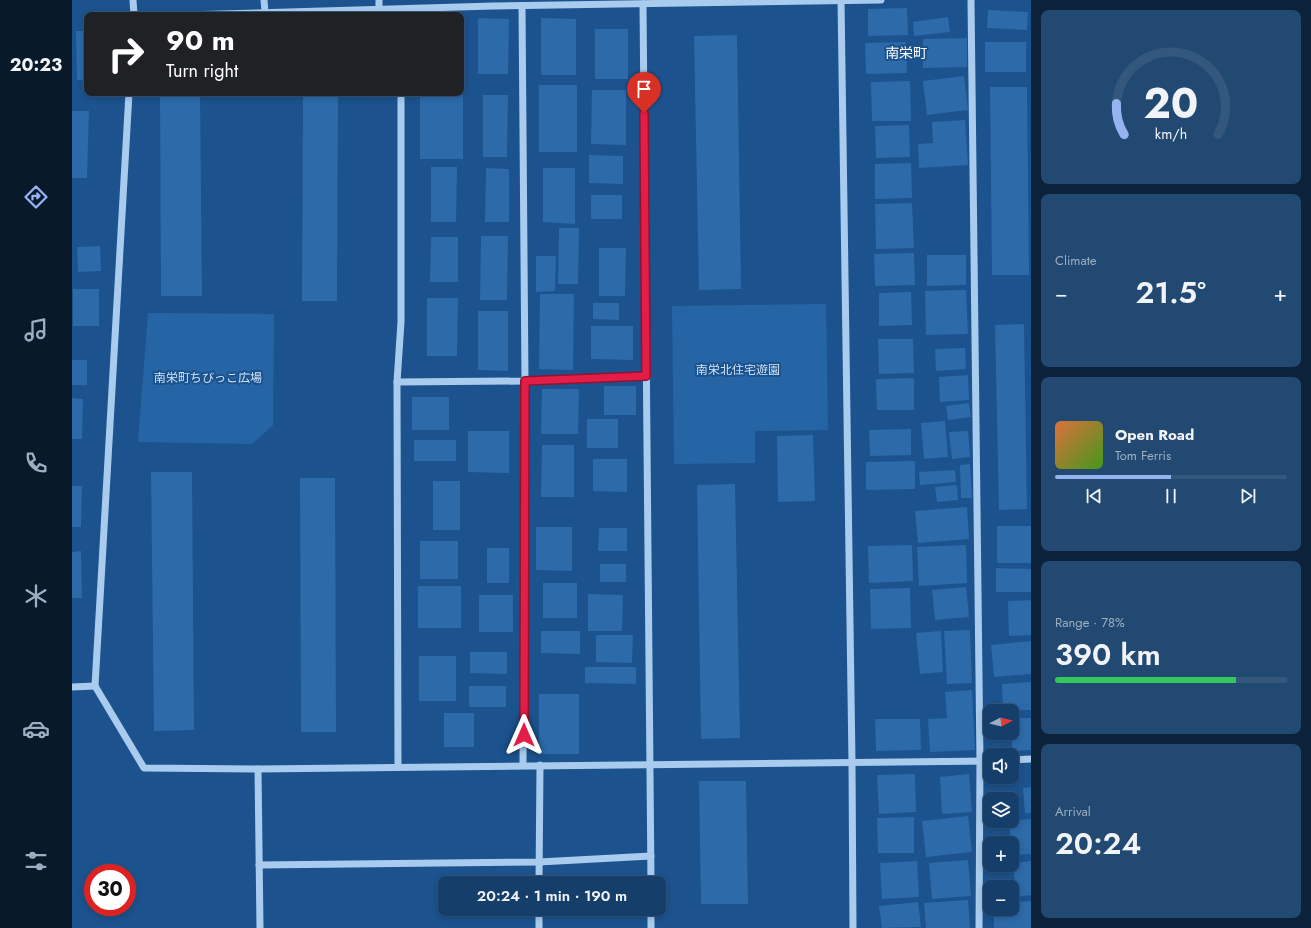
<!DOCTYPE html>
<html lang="en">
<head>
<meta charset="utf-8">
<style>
	:root { --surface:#153e6a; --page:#224972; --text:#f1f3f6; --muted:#9daec1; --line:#34577e; --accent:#95b2f1 }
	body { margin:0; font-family:Jost,"Noto Sans JP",sans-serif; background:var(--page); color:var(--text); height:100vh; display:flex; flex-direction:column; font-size:15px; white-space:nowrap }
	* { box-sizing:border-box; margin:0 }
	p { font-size:13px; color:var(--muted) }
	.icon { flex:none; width:22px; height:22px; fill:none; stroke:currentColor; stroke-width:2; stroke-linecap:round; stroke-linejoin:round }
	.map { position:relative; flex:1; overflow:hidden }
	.side { display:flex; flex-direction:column; gap:10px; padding:10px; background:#0c223a; width:280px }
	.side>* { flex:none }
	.top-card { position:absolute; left:12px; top:12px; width:380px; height:84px; border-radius:8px; box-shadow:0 2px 6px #0003,0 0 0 1px var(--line); background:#202124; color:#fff; overflow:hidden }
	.needle { width:26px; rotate:83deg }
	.fabs { position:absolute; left:911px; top:704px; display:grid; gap:8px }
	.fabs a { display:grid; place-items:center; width:36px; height:36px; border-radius:8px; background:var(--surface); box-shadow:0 2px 6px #0003,0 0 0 1px var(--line); font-size:20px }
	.speed { position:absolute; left:12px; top:864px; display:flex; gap:8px; font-size:20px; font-weight:700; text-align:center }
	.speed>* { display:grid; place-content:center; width:52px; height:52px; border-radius:50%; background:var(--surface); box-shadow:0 2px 6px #0003,0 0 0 1px var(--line); line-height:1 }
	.speed .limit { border:6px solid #d22; background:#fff; color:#111 }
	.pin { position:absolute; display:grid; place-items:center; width:34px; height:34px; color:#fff; margin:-41px -17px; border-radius:50% 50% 50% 0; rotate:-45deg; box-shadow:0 0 4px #0007 }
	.pin .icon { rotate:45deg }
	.me { position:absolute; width:44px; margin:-22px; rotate:0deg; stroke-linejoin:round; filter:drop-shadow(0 0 3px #0008) }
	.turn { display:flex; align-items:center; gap:14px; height:84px; padding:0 16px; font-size:18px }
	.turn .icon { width:52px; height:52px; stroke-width:2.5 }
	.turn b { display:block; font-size:28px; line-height:34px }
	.big { font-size:30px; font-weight:600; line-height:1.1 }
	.side .widget { flex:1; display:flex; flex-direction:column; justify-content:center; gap:6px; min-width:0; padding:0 14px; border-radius:8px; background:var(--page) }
	.side .dial { align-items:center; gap:0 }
	.dial svg { height:104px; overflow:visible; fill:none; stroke:var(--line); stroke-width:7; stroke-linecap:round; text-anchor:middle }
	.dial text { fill:var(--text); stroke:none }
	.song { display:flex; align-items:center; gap:12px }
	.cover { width:48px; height:48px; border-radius:6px; background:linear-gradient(135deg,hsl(20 70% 55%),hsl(100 70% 35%)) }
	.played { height:4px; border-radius:2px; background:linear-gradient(90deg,var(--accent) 50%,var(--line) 50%) }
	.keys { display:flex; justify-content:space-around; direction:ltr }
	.heat { display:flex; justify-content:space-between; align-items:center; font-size:22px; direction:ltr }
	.charge { height:6px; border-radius:3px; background:linear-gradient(90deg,#34c759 78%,var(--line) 0) }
	.trip { position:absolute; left:366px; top:876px; width:228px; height:40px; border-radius:8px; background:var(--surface); box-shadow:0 2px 6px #0003,0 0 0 1px var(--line); font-weight:600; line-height:40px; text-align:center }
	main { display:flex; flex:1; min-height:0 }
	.tab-bar { display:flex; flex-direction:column; width:72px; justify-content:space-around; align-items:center; background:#08192a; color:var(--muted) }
	.tab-bar .icon { width:28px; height:28px }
	.tab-bar .selected { color:var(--accent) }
	.tab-bar b { font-size:18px; color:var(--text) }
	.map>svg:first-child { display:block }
	.green { fill:#2665a5 }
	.building { fill:#2c6aaa }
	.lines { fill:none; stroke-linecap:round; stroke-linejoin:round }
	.minor { stroke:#a9cbed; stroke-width:7 }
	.route-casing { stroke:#92132f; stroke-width:10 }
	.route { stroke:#e11d48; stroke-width:7 }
	.labels { text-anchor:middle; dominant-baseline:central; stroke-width:4; stroke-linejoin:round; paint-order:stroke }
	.park-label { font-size:12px; fill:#cfe4f9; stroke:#1c528d }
	.quarter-label { font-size:14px; fill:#fff; stroke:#1c528d }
</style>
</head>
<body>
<main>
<nav class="tab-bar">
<b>20:23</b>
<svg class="icon selected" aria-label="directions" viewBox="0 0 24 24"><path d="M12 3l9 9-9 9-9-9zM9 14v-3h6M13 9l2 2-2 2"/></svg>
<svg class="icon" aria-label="music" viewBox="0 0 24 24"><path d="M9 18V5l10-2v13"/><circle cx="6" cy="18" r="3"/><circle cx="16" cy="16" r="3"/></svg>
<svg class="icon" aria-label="phone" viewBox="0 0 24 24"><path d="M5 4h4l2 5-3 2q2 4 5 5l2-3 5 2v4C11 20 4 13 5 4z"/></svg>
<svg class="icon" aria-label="climate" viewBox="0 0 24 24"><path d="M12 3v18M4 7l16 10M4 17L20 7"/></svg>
<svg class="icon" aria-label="car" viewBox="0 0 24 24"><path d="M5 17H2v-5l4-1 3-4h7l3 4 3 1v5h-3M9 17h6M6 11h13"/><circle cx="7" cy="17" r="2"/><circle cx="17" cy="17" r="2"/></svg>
<svg class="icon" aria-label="filters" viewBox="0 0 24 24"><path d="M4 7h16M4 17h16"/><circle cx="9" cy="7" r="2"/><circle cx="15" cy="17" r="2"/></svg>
</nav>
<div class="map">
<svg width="959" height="928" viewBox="0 0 959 928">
	<rect width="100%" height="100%" fill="#1c528d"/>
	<g class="green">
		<path d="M754 304 756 430 683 431V463L602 464 600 306Z"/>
		<path d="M76 313 202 314 201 425 180 444 66 442Z"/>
	</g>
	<g class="building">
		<path d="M835 8 836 35 796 36V9Z"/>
		<path d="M916 10 956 12 955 30 915 28Z"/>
		<path d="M876 17 878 32 842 36 841 22Z"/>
		<path d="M406 18 437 19 436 74H406Z"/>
		<path d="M469 18 504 19V75H469Z"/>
		<rect x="523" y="29" width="33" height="50"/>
		<path d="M4 31H15V80H5Z"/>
		<path d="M665 35 669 289 627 290 622 36Z"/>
		<path d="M895 38V67L851 68V39Z"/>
		<path d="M834 42 835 73 794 74 793 43Z"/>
		<rect x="913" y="42" width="41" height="30"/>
		<path d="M892 76 896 110 855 115 851 81Z"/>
		<path d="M838 81 839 121H800L799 82Z"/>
		<rect x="467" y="85" width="38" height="67"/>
		<path d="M918 87H955L957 275H920Z"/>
		<path d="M520 90H554V145L519 144Z"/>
		<path d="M88 93H128L130 296H89Z"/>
		<path d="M231 93H266L265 301H230Z"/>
		<rect x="348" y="95" width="43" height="64"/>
		<path d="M411 95H436L435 157H411Z"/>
		<path d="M0 111H17L15 178H0Z"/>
		<path d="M893 120 896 165 847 168 846 144 861 143 860 122Z"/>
		<path d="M837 125 838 157 804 158 803 126Z"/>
		<path d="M517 155 551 156V184L517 183Z"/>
		<path d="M839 163 840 198 803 199V164Z"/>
		<path d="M359 167H385L384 222H359Z"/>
		<path d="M414 168 437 169V222H413Z"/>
		<path d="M471 168H503V224L471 222Z"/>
		<rect x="519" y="195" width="31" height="24"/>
		<path d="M840 203 842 248 804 249 803 204Z"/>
		<path d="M487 228H507L506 284H486Z"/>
		<path d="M409 236H436L435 300H408Z"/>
		<path d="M359 237H386V282H358Z"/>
		<path d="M28 246 29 271 6 272 5 247Z"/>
		<path d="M527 248H554L553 296H527Z"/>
		<path d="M842 253 843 285 803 286 802 254Z"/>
		<path d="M855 255H894V285L855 286Z"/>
		<path d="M464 256H484L483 291 464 292Z"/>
		<rect x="1" y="289" width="26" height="37"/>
		<path d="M894 290 896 334 854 335 853 291Z"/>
		<path d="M839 292 840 325 807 326V293Z"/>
		<path d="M468 294H502L501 370 467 369Z"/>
		<path d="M355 298H386L385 356H355Z"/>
		<path d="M521 303H547V320L521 319Z"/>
		<path d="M406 311H436V371L406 370Z"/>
		<path d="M952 324 955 509 927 510 923 325Z"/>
		<path d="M519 326H561V360L519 359Z"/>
		<path d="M806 339H841L842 373 807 374Z"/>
		<path d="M893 348 894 369 864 371 863 349Z"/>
		<rect x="0" y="360" width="15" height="25"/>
		<path d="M896 375 897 400 868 402 867 377Z"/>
		<path d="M842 378V410H805L804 379Z"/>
		<rect x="532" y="386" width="32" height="29"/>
		<path d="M470 389H507L506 434H469Z"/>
		<rect x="340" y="397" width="37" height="33"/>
		<path d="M0 398 11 399 10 439H0Z"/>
		<path d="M897 403 899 417 876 420 874 406Z"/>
		<rect x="515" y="419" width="31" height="29"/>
		<path d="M873 421 876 457 852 459 849 423Z"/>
		<path d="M839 429V455L798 456 797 430Z"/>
		<path d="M396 431H437V473L396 472Z"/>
		<path d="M896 431 898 457 880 459 877 432Z"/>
		<path d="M741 435 743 501 706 502 705 436Z"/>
		<rect x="342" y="440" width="42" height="21"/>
		<path d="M470 445H502V497H469Z"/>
		<path d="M521 459H555V492L521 491Z"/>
		<path d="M843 461V489L794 490V462Z"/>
		<path d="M898 464 900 498H889L888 465Z"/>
		<path d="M883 470 884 482 848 485 847 472Z"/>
		<path d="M79 472H120L122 730 82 731Z"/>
		<path d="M228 478H263L264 732H229Z"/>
		<rect x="361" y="481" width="27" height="49"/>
		<path d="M663 484 668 738 629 739 625 485Z"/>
		<path d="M885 485 886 500 865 502 863 487Z"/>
		<path d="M0 486H10L9 527H0Z"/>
		<path d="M895 507 897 539 846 543 843 511Z"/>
		<rect x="925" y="526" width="34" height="37"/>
		<path d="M464 527H500V571L464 570Z"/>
		<path d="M527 528H555V551H526Z"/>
		<rect x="348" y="541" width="38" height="38"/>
		<path d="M840 545 841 581 797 583 796 546Z"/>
		<path d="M894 545 895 583 847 586 845 547Z"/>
		<rect x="415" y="548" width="22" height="35"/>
		<path d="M9 551 10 598H0V552Z"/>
		<rect x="528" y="564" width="26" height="18"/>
		<path d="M924 568 959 569V592H924Z"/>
		<rect x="471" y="583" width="34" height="35"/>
		<rect x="346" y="586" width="43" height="42"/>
		<path d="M894 587 897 617 863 620 860 590Z"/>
		<path d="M838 588 839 628 799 629 798 589Z"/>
		<path d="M516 594 551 595 550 631H516Z"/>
		<rect x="407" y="595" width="34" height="37"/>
		<path d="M959 600V635L937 636 936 601Z"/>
		<path d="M898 630 900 683 875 684 872 631Z"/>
		<path d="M469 631H508V654L469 653Z"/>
		<path d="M869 631 871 672 848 674 844 633Z"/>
		<path d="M524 635H561L560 663 524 662Z"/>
		<path d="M959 641V674L922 677 919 645Z"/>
		<path d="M398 652H435V674L398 673Z"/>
		<rect x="347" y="656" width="37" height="45"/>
		<path d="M513 667H564V684L513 683Z"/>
		<path d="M959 682V710L931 711 930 684Z"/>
		<rect x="397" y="686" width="37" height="21"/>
		<path d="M900 690 903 750 858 752 856 719 875 718 873 692Z"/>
		<rect x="467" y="694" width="40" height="60"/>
		<rect x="372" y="713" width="30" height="34"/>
		<path d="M940 718H959V750L940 751Z"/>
		<path d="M803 719H848L849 750 804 751Z"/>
		<path d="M843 774 844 812 807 814 805 775Z"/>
		<path d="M897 774 900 812 870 814 868 777Z"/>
		<path d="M627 781H674L676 904H629Z"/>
		<path d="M959 787V813H953L951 788Z"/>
		<path d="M896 816 900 852 854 857 850 821Z"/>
		<path d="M842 817V853H806L805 818Z"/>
		<path d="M959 819V854L940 855 937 821Z"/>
		<path d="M896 860 899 896 860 899 857 863Z"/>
		<path d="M845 861 847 897 810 899 808 863Z"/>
		<path d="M959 861V895L944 897 941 863Z"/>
		<path d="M896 900 898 928H854L852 903Z"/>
		<path d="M959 901V928H922V909H940V902Z"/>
		<path d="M846 902 849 927 810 928 807 906Z"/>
	</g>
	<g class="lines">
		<g class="minor">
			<path d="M61 0 62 15"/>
			<path d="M192 0 193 12"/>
			<path d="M307 0V10"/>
			<path d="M769 0 780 762 781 928"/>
			<path d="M899 0 908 761 907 928"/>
			<path d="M571 4 579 883"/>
			<path d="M450 6 453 381 451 765"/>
			<path d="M114 15 421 6 809 0"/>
			<path d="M57 93 23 686 72 768 186 769 918 761"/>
			<path d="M325 382 453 381 575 376"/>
			<path d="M0 687 23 686"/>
			<path d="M940 760 959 759"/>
			<path d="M326 766 325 382 329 322V93"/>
			<path d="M186 769 188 928"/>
			<path d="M187 865 467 862 579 856"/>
			<path d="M467 883 468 765"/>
			<path d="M467 928V909"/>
			<path d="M579 928V909"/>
		</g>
	</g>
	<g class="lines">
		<defs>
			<path id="route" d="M452 735 453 381 574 376 572 113"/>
		</defs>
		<use href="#route" class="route-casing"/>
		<use href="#route" class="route"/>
	</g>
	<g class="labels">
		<g class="park-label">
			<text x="666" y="370">南栄北住宅遊園</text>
			<text x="136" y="378">南栄町ちびっこ広場</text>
		</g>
		<g class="quarter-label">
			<text x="834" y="53">南栄町</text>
		</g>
	</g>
</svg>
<div class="fabs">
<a><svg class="needle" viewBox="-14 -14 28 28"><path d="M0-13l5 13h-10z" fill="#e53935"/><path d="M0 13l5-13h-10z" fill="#9daec1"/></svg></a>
<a><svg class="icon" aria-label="sound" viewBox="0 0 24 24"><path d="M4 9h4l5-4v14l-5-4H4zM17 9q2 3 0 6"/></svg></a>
<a><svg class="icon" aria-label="layers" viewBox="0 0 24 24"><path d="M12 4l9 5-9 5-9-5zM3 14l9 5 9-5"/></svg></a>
<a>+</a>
<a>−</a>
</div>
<div class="speed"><div class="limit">30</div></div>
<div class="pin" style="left:572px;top:113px;background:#d93025"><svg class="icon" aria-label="arrive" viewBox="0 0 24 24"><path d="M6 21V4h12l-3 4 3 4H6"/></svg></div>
<svg class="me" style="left:452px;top:735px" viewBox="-20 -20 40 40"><path d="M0-17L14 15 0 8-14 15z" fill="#e11d48" stroke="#fff" stroke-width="4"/></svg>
<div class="trip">20:24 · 1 min · 190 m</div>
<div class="top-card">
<div class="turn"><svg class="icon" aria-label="right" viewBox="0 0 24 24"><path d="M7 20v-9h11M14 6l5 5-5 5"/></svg><div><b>90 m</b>Turn right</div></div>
</div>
</div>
<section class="side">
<div class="widget dial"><svg viewBox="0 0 100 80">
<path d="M14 69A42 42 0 1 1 86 69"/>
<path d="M14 69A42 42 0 0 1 8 45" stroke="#95b2f1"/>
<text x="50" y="56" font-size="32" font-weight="700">20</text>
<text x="50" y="72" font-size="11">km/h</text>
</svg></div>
<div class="widget"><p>Climate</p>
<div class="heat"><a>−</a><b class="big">21.5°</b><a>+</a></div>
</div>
<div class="widget">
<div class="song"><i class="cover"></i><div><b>Open Road</b><p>Tom Ferris</p></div></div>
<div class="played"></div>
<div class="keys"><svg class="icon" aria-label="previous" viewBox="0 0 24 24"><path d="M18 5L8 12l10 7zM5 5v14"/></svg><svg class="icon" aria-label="pause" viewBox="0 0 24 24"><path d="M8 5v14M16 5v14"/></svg><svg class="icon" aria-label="next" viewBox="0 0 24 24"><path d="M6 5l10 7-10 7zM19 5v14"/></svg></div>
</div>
<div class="widget"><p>Range · 78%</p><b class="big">390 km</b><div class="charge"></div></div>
<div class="widget"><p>Arrival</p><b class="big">20:24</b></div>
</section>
</main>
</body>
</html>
